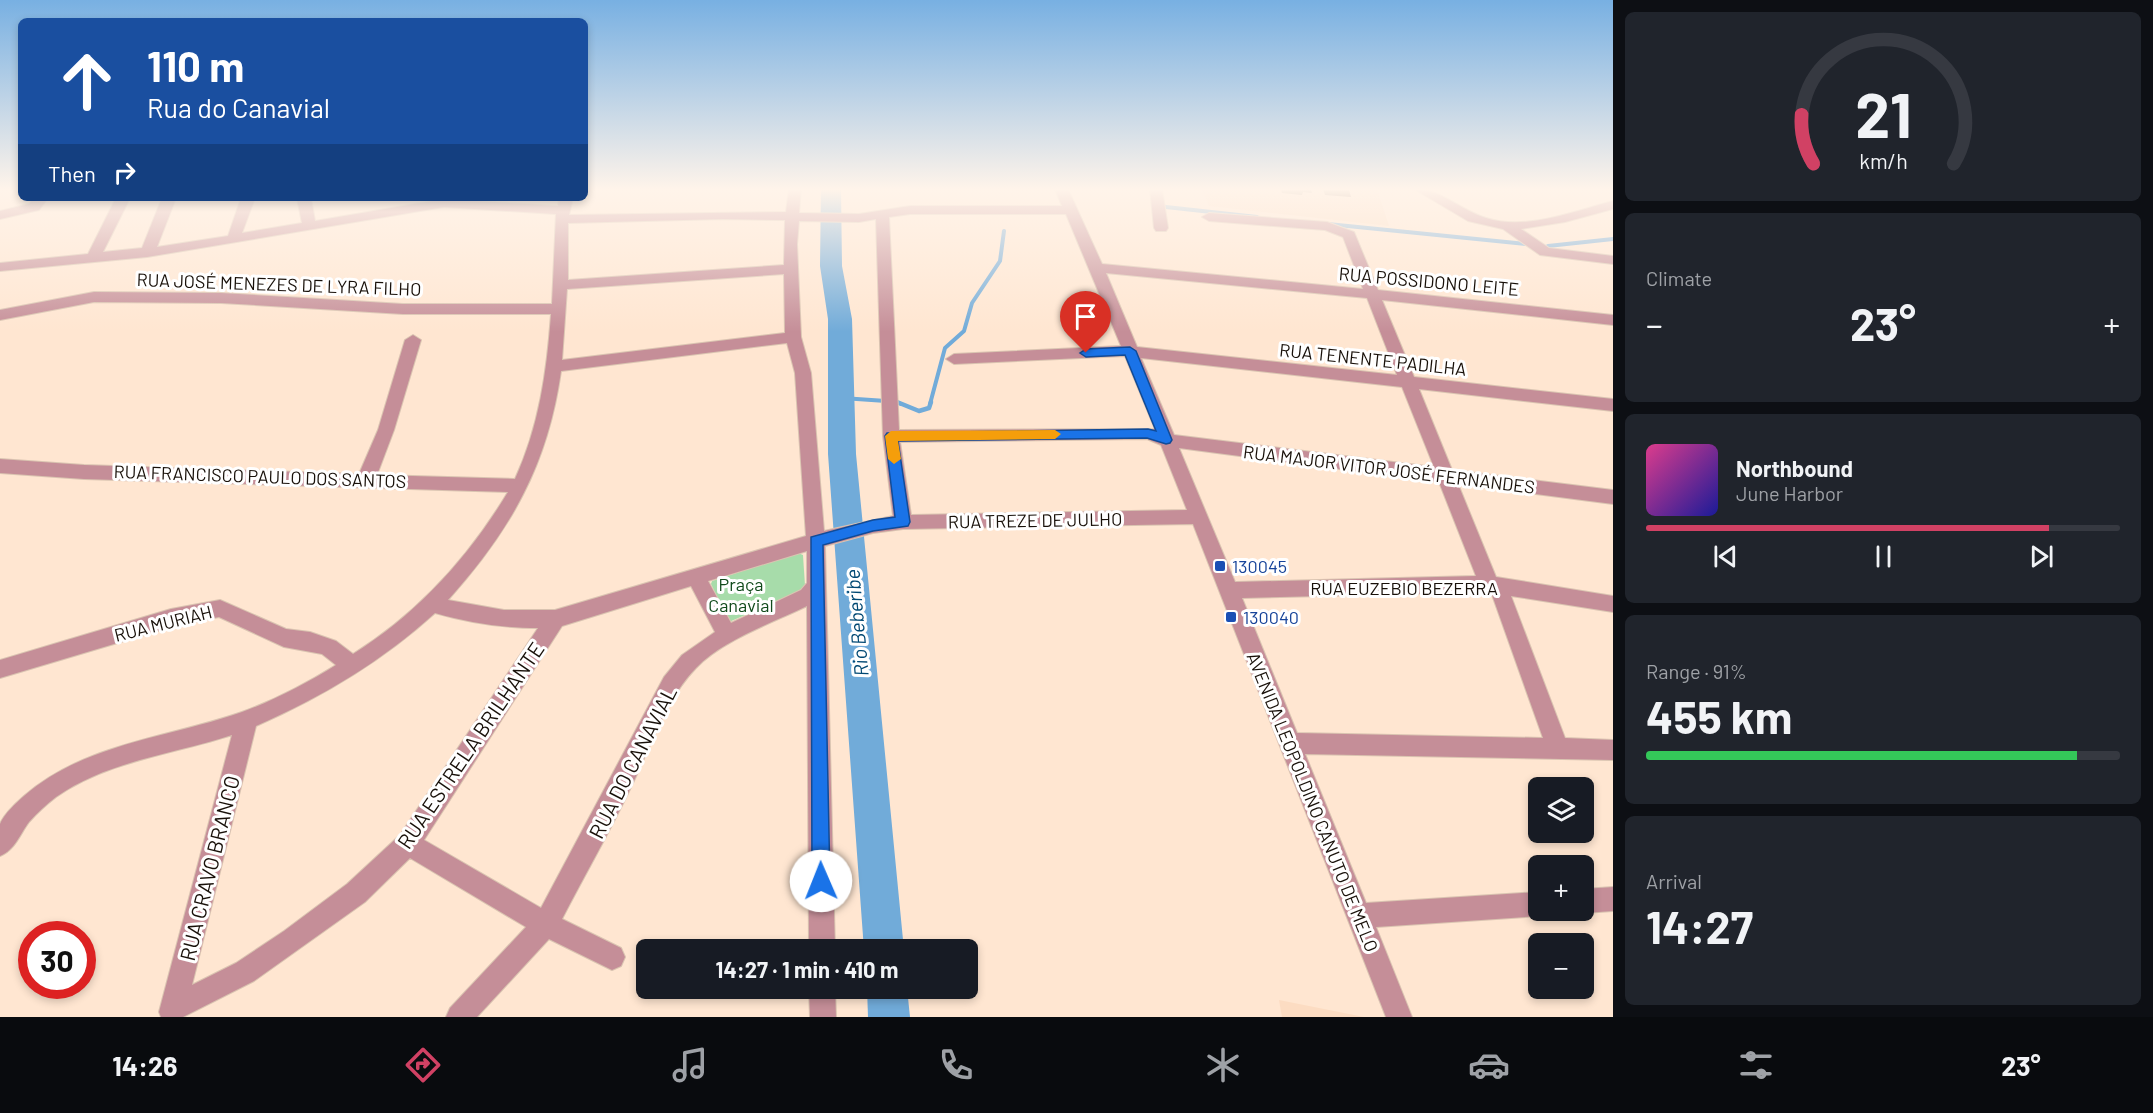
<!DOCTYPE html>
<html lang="en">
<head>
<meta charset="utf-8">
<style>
	:root { --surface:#171b24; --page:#20242c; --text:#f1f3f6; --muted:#9ea1a6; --line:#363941; --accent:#d14164 }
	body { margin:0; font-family:Barlow,sans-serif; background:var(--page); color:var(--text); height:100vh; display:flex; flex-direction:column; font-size:22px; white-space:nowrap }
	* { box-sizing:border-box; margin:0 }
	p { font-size:20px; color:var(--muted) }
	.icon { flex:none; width:33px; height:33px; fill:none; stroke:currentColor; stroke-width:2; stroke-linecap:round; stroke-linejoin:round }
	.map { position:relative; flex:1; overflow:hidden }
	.drawer { display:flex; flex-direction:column; gap:12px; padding:12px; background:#0d0f14; width:540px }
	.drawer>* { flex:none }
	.guide { position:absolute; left:18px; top:18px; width:570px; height:183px; border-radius:9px; box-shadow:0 3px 9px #0003; background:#1a4fa0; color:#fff; overflow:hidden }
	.fabs { position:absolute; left:1528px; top:777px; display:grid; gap:12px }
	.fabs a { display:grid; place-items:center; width:66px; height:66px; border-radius:9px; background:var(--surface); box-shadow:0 3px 9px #0003; font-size:30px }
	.speed { position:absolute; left:18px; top:921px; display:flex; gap:12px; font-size:30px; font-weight:700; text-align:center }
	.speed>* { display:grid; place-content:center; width:78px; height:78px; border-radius:50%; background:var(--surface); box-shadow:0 3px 9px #0003; line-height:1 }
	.speed .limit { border:9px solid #d22; background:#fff; color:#111 }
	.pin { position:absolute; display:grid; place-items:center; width:51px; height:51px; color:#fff; margin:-62px -26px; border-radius:50% 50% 50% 0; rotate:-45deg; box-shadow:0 0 6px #0007 }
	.pin .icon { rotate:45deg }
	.me { position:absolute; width:66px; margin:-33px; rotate:359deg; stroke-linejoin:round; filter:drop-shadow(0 0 4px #0008) }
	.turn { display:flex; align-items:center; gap:21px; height:126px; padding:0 30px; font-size:27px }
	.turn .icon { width:78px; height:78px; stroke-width:2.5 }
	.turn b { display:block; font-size:42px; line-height:51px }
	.then { display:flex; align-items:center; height:57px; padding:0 30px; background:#0003; gap:12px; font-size:22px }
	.big { font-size:45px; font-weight:700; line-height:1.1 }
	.drawer .tile { flex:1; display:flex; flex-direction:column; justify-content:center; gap:9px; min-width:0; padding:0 21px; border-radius:9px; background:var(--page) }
	.drawer .dial { align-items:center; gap:0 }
	.dial svg { height:156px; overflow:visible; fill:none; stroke:var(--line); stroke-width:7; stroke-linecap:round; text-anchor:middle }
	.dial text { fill:var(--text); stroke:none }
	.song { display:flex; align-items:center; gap:18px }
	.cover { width:72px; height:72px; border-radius:9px; background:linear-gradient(135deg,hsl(330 70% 55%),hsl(240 70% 35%)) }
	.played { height:6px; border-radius:3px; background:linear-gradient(90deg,var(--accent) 85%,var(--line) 85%) }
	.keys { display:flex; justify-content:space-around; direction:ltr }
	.heat { display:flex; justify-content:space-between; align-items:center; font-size:33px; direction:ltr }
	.charge { height:9px; border-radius:4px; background:linear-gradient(90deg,#34c759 91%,var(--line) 0) }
	.trip { position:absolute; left:636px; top:939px; width:342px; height:60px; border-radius:9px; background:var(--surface); box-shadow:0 3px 9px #0003; font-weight:700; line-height:60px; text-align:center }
	.tabs { display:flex; height:96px; justify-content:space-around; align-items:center; background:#090b0e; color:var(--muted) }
	.tabs .icon { width:42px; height:42px }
	.tabs .active { color:var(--accent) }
	.tabs b { font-size:27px; color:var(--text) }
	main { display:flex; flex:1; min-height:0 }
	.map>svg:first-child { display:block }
	.built { fill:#fcdcc2 }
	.green { fill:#a7dcaa }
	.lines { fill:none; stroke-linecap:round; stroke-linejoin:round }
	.stream-far1 { stroke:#71abd9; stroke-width:4 }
	.stream { stroke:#71abd9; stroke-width:4.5 }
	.river { fill:#71abd9; fill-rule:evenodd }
	.building { fill:#5c4637 }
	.minor-casing { stroke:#dac4b1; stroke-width:2 }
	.minor { fill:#c58e98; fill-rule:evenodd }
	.route { fill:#1a73e8; stroke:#114b97; stroke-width:1.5 }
	.slow { fill:#f59e0b }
	.transit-dot { fill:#1a4fb4; stroke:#fff; stroke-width:2 }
	.labels { text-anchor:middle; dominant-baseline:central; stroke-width:6; stroke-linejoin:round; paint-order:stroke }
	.street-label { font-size:18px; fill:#181009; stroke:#fff }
	.transit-label { font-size:18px; fill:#164399; stroke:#fff; text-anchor:start }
	.park-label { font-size:18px; fill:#104a1b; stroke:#fff }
	.water-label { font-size:20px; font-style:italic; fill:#004873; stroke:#fff }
	.near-street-label { font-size:21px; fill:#181009; stroke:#fff }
</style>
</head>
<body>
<main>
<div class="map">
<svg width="1613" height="1017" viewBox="0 0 1613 1017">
	<rect width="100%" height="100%" fill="#ffe6d1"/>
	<g class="built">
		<path d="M1202 189H1377L1389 226 1209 206Z"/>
		<path d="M1279 1000 1364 1017H1282Z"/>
	</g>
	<path class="green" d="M798 553 803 555 805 586 802 590 729 622 711 584 712 581Z"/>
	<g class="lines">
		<g class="stream-far1">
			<path d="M1166 207 1257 217"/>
			<path d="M1328 224 1526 244"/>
			<path d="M1548 246 1613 239"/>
			<path d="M842 398 886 401"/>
			<path d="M894 401 901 404"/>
			<path d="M930 404 945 348 964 331 972 303 1000 261 1004 231"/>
		</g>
		<path class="stream" d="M897 402 919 411 929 408 931 402"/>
		<g class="river">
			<path d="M821 189H841L842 266 852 319 856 454 904 950H864L828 454V319L820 266Z"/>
			<path d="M867 988H907L910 1017H868Z"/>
		</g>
	</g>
	<g class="building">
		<path d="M1311 189 1312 193 1303 192 1302 195 1282 193 1281 190Z"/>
		<path d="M1323 189 1349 190 1351 197 1325 195Z"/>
	</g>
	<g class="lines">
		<defs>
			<g id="minor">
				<path d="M789 189H801L799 213 859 214 910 206H1062L1055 189H1068L1102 264 1363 289 1343 237 1325 230 1209 221 1202 217 1209 213 1327 222 1354 232 1378 290 1613 315V325L1382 300 1414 377 1613 399V411L1419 389 1452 470 1613 490V504L1458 484 1496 577 1613 596V612L1511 596 1565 738 1613 740V760L1305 754 1366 903 1539 892V910H1548V913L1539 916 1376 927 1412 1017H1386L1193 524 903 529 873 533 825 546 835 950H809L807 606C772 623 723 640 696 668 665 700 651 746 632 785 611 830 585 874 562 919L621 948 625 957 621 966 612 970 549 939 477 1017H446L450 1008 526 927 410 858 365 902 254 981 183 1017H161L159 1012 232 735C174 754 107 761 56 797 47 804 37 813 29 822 20 834 15 850 0 856 0 847 0 832 0 824 4 814 16 803 24 796 85 743 168 738 242 712 275 700 307 683 336 665L322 654 284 647 219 617 171 627 0 678V660L171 609 220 600 286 629 310 632 336 641 353 654C417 614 469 557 508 492L84 479 0 473V459L84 465 359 474 378 430 405 340 413 335 421 340 394 430 377 475 515 479C539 427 547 371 551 314H403L221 303 94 302 0 320V310L94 292 221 293 403 304H552L556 214 444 207 147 257 0 271V263L88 254 116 198H130L103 252 142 248 162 198H176L157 247 228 236 241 198H255L242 233 302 223 297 198H311L315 221 444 199 558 206 559 198H573L569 215 786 212ZM910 214H1066L1121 346 954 354 946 359 954 364 1125 356 1155 429 899 430 889 217ZM723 219 785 220 784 265 568 280V223ZM876 219 883 436 893 516 824 531 811 373 801 337 797 244 799 221 859 222ZM1106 273 1367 298 1397 375 1137 347ZM784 274 785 333 562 360 567 289ZM787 343 795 373 806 536 555 610H504L448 600C511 530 548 464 561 371ZM1141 358 1402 387 1434 467 1174 435ZM1147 439 1161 445 1187 510 911 515 900 442ZM1179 448 1439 482 1476 576 1235 582ZM807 551V583L801 590 731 623 708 581ZM691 586 715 632 682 655 664 677 541 908 424 840 562 626ZM1491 592 1543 738 1297 733 1242 598ZM435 613C470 623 502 628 538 628L400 835 347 884 284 931 236 963 192 985 256 726C322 697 381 662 435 613Z"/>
				<path d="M1150 189H1162L1168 228 1166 231H1156L1154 228Z"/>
				<path d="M1414 189C1441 189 1460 210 1486 218 1526 231 1574 211 1613 201V209L1565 222 1521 229 1549 248 1613 256V264L1540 255 1503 229 1468 221Z"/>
				<path d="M34 198H48L39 210 0 219V211L29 204Z"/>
				<path d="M1613 887V911L1584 913 1578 910H1584V889Z"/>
				<path d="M809 988H835L836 1017H810Z"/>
			</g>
		</defs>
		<use href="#minor" class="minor-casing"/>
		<use href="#minor" class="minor"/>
	</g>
	<linearGradient id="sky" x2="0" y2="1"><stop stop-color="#78b0e2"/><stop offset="0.57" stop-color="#fff4ea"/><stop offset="1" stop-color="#fff4ea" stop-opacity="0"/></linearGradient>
	<rect width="1613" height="332" fill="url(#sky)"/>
	<path class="route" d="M1130 347 1136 351 1172 440 1170 443 1166 444 1147 438 898 441 910 522 908 526 873 531 823 545 830 881 828 888 821 890 815 888 812 881 811 537 873 520 895 517 885 436 887 433 1148 429 1156 431 1125 355 1086 357 1080 353 1086 349Z"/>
	<path class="slow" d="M1055 430 1061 434 1055 439 898 441 901 459 894 464 888 459 885 436 891 431Z"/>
	<g class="transit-dot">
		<rect x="1214" y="560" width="12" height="12" rx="3"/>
		<rect x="1225" y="611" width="12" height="12" rx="3"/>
	</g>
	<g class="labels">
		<g class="street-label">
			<text transform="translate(1429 281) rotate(5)">RUA POSSIDONO LEITE</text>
			<text transform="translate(279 284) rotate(2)">RUA JOSÉ MENEZES DE LYRA FILHO</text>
			<text transform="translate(1373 359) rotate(6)">RUA TENENTE PADILHA</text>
			<text transform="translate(1389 469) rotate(7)">RUA MAJOR VITOR JOSÉ FERNANDES</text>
			<text transform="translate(260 476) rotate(2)">RUA FRANCISCO PAULO DOS SANTOS</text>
			<text transform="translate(1035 520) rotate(-1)">RUA TREZE DE JULHO</text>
			<text x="1404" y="588">RUA EUZEBIO BEZERRA</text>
			<text transform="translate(163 623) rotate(-14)">RUA MURIAH</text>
			<text transform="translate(1313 802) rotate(68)">AVENIDA LEOPOLDINO CANUTO DE MELO</text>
		</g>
		<g class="transit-label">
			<text x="1232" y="566">130045</text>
			<text x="1243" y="617">130040</text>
		</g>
		<g class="park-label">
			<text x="741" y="584">Praça<tspan x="741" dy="21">Canavial</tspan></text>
		</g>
		<g class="water-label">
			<text transform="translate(856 623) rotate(-95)">Rio Beberibe</text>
		</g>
		<g class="near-street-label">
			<text transform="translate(470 745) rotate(-56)">RUA ESTRELA BRILHANTE</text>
			<text transform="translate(632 762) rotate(-63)">RUA DO CANAVIAL</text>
			<text transform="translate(209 868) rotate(-76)">RUA CRAVO BRANCO</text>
		</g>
	</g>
</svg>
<div class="fabs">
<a><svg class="icon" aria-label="layers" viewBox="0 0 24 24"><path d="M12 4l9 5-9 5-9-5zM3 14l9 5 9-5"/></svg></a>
<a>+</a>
<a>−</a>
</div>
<div class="speed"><div class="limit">30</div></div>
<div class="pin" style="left:1086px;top:353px;background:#d93025"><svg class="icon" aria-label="arrive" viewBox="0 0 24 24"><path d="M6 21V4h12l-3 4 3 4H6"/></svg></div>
<svg class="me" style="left:821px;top:881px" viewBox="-20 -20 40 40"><circle r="19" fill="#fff"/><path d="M0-13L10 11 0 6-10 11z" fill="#1a73e8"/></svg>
<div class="trip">14:27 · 1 min · 410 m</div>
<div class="guide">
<div class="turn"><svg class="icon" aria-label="ahead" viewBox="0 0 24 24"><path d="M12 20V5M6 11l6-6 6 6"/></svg><div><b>110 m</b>Rua do Canavial</div></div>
<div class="then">Then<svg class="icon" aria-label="right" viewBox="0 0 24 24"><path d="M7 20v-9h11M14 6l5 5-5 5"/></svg></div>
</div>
</div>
<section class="drawer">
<div class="tile dial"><svg viewBox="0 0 100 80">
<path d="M14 69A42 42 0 1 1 86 69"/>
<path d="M14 69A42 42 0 0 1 8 44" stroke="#d14164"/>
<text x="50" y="56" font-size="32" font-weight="700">21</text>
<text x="50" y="72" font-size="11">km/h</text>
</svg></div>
<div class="tile"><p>Climate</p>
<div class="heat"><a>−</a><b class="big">23°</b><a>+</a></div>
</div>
<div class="tile">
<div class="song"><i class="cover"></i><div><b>Northbound</b><p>June Harbor</p></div></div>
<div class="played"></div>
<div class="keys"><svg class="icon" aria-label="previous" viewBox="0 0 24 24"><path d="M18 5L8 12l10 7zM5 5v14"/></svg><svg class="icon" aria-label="pause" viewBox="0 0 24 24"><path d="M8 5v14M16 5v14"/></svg><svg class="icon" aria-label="next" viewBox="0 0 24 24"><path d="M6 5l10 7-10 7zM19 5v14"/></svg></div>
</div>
<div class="tile"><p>Range · 91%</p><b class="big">455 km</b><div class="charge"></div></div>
<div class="tile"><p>Arrival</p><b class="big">14:27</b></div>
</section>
</main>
<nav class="tabs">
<b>14:26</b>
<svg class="icon active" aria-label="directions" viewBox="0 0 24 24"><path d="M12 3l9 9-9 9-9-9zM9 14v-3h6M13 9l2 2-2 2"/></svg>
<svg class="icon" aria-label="music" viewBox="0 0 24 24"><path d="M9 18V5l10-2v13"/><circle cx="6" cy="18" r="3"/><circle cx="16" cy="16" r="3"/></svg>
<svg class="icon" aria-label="phone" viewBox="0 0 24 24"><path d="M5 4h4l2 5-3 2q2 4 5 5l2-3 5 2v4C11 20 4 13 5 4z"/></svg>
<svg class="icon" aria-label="climate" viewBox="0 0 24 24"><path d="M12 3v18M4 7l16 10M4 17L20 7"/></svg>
<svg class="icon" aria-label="car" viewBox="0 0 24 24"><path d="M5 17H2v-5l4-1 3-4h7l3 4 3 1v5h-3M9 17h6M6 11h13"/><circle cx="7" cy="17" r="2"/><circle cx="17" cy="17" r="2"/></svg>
<svg class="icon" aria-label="filters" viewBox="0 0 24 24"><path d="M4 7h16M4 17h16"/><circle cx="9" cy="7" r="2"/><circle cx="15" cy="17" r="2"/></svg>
<b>23°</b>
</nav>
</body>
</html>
